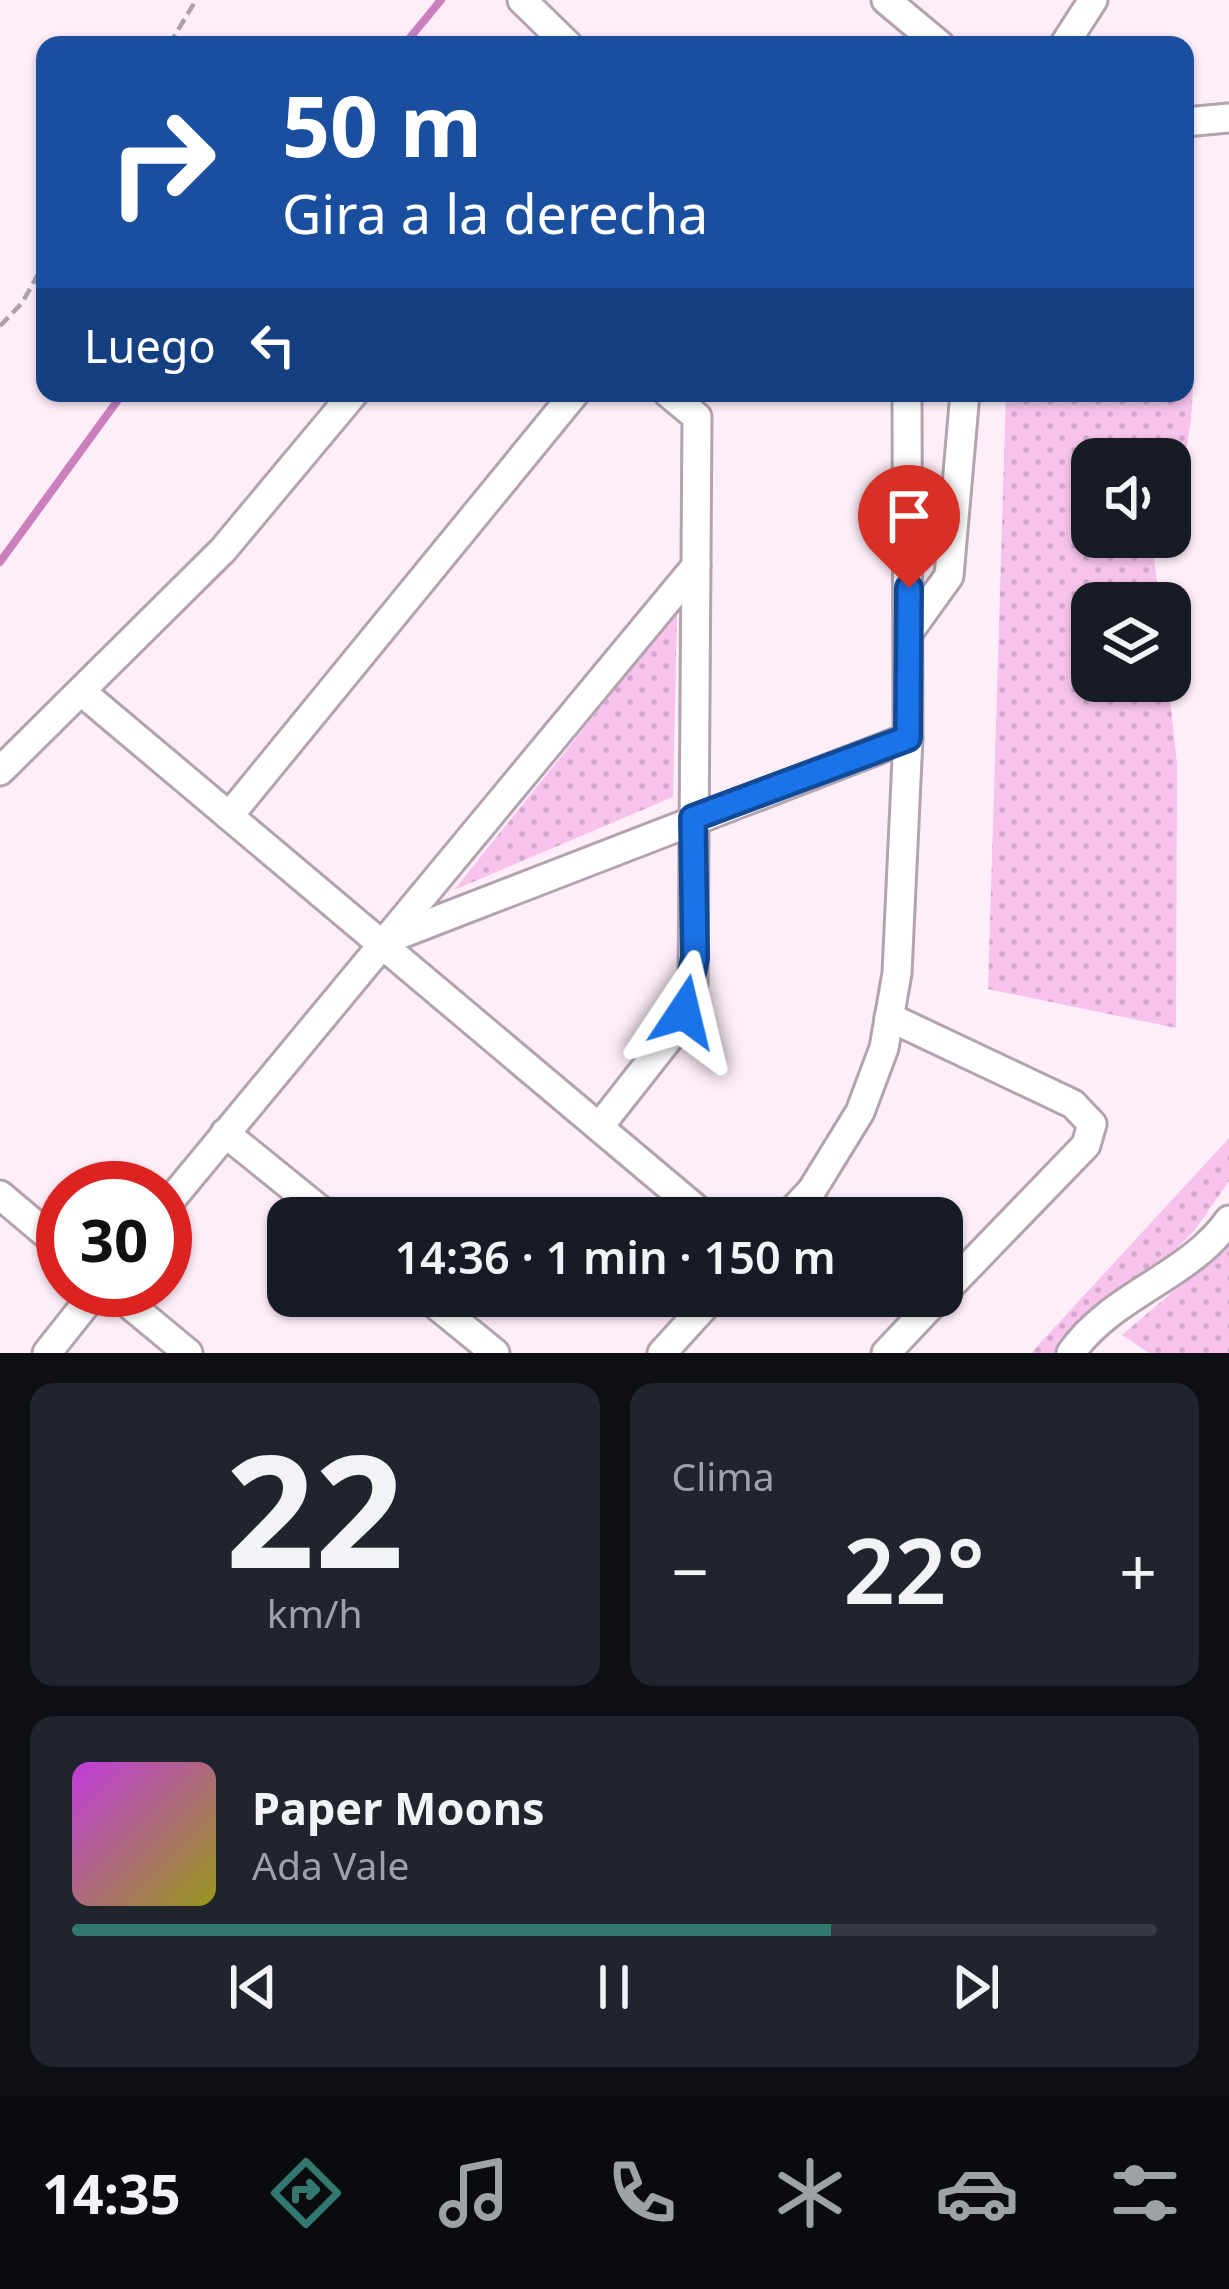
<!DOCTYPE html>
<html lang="es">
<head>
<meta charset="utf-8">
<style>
	:root { --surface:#171b24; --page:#20242c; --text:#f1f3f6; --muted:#9ea1a6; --line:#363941; --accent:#32786f }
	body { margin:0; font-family:"Noto Sans",sans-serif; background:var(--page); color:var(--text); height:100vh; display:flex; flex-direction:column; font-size:45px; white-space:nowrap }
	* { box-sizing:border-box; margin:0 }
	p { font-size:39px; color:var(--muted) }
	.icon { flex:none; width:66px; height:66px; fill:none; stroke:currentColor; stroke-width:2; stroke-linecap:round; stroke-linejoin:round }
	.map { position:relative; height:1353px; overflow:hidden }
	.side { display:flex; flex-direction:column; gap:30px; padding:30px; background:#0d0f14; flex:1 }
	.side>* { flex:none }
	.guide { position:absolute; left:36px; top:36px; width:1158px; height:366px; border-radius:24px; box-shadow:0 3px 9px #0004; background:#1a4fa0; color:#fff; overflow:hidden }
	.fabs { position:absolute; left:1071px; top:438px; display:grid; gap:24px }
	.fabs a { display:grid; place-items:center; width:120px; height:120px; border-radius:24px; background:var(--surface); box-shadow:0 3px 9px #0004; font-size:60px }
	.speed { position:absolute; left:36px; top:1161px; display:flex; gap:24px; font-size:60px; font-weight:700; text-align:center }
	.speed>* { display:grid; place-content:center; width:156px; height:156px; border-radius:50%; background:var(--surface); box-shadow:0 3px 9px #0004; line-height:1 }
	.speed .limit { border:18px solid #d22; background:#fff; color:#111 }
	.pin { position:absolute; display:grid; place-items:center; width:102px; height:102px; color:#fff; margin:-123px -51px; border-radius:50% 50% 50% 0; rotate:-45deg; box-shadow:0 0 12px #0007 }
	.pin .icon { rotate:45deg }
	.me { position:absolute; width:132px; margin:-66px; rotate:10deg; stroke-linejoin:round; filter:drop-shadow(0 0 9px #0008) }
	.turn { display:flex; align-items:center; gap:42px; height:252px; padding:0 48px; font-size:54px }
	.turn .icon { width:156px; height:156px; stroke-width:2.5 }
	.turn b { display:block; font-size:84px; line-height:102px }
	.then { display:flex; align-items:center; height:114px; padding:0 48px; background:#0003; gap:24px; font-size:45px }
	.big { font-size:90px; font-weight:600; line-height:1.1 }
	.side .tile { flex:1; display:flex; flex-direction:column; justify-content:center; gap:18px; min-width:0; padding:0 42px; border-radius:24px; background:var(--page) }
	.side .dial { align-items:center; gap:0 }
	.dial b { font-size:156px; line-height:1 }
	.song { display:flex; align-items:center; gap:36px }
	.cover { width:144px; height:144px; border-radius:18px; background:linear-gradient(135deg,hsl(290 70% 55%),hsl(60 70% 35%)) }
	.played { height:12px; border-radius:6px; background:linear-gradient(90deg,var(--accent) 70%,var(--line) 70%) }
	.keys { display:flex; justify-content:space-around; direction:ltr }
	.heat { display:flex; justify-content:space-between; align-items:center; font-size:66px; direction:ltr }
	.side .tiles { flex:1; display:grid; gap:30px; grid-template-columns:1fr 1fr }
	.tile:last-child { grid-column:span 2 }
	.trip { position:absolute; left:267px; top:1197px; width:696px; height:120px; border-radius:24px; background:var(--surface); box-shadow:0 3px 9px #0004; font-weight:600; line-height:120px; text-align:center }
	.dock { display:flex; height:192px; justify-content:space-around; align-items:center; background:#090b0e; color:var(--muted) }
	.dock .icon { width:84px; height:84px }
	.dock .current { color:var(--accent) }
	.dock b { font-size:54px; color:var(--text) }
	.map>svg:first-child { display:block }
	.park { fill:url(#park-dots) }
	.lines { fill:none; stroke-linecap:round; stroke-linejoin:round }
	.stream { stroke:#cb80bd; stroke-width:8 }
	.minor-casing { stroke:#b2a3af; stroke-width:33 }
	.path { stroke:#ada1aa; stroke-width:4.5; stroke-dasharray:12 6; stroke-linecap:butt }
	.minor { stroke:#fff; stroke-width:27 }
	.route-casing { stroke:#114b97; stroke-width:30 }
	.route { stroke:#1a73e8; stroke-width:21 }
</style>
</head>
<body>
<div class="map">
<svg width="1229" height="1353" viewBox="0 0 1229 1353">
	<defs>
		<pattern id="park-dots" width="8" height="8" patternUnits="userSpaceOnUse" patternTransform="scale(3)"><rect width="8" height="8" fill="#f7c3ec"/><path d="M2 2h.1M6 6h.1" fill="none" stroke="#d4a7cb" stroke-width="1.8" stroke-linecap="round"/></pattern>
	</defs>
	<rect width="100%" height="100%" fill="#feeefa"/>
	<g class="park">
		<path d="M1185 267C1193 343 1203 426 1170 499V459H1092V537H1152L1159 603H1092V681H1168L1177 764 1176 1028 988 989 1006 393H1185Z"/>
		<path d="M677 612 673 797 454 890Z"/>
		<path d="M1229 1138V1181L1194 1231 1072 1353H1031Z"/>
		<path d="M1229 1244V1353H1149L1122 1335Z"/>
	</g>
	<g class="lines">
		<g class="stream">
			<path d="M404 45 441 0"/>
			<path d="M0 562 123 393"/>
		</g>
		<defs>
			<g id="minor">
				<path d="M522 0 568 45"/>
				<path d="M886 0 940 45"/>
				<path d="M1064 45 1093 0"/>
				<path d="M1185 122 1229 118"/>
				<path d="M908 633 949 576 965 393"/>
				<path d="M83 693 707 1218"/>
				<path d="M0 771 223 550 354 393"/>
				<path d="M229 816 575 393"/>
				<path d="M383 941 908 738"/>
				<path d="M889 1017 1073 1104 1092 1124 1086 1145 942 1294"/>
				<path d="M599 1127 673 1033 693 983 697 417 668 393"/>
				<path d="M225 1133 330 1218"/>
				<path d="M0 1195 63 1248"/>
				<path d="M165 1207 696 566"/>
				<path d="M786 1218 812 1190 860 1112 884 1048 897 973 908 738 907 393"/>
				<path d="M112 1290 188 1353"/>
				<path d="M425 1296 495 1353"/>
				<path d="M47 1353 97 1290"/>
				<path d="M662 1353 714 1296"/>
				<path d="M886 1353 940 1296"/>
				<path d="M1071 1353C1112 1294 1188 1278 1229 1220"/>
			</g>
		</defs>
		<use href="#minor" class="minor-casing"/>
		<g class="path">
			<path d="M169 45 196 0"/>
			<path d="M0 326 22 303 45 262"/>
		</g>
		<use href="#minor" class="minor"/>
	</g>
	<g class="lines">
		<defs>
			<path id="route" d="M684 1012 695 958 693 818 908 738 909 588"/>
		</defs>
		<use href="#route" class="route-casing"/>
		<use href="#route" class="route"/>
	</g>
</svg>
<div class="fabs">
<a><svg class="icon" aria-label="sound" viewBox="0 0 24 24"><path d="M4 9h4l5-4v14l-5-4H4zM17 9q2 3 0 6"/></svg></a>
<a><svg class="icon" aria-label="layers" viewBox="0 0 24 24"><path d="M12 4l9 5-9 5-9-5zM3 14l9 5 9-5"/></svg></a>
</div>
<div class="speed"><div class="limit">30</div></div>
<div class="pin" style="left:909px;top:588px;background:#d93025"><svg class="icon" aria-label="arrive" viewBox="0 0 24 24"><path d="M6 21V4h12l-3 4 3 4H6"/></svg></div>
<svg class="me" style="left:684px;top:1012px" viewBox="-20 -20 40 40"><path d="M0-17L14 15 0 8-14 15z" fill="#1a73e8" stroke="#fff" stroke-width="4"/></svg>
<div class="trip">14:36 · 1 min · 150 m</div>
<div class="guide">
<div class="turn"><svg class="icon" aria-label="right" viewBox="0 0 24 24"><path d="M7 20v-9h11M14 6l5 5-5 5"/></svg><div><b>50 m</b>Gira a la derecha</div></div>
<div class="then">Luego<svg class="icon" aria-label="left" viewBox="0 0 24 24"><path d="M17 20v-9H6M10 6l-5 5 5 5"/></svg></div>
</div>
</div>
<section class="side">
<div class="tiles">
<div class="tile dial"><b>22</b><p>km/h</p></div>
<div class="tile"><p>Clima</p>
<div class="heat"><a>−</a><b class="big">22°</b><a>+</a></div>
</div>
<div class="tile">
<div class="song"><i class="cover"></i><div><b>Paper Moons</b><p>Ada Vale</p></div></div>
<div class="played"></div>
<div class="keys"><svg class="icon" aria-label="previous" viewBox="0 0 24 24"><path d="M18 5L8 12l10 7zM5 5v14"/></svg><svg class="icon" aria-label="pause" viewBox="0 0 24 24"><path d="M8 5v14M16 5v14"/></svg><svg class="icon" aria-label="next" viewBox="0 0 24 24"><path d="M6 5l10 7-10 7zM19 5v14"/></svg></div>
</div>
</div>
</section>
<nav class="dock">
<b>14:35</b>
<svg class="icon current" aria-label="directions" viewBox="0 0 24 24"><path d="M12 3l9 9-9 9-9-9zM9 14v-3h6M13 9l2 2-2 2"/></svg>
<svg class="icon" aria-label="music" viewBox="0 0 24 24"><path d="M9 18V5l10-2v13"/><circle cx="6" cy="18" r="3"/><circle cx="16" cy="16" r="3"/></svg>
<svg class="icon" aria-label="phone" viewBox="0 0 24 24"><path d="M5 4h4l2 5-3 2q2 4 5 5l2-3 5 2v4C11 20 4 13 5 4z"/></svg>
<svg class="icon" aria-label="climate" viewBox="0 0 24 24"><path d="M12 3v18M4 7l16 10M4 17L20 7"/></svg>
<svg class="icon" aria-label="car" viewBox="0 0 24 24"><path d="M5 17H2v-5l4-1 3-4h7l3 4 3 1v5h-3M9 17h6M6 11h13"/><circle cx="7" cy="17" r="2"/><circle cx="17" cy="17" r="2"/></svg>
<svg class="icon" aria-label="filters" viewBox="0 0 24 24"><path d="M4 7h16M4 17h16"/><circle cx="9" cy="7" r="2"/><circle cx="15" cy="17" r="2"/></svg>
</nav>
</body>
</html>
